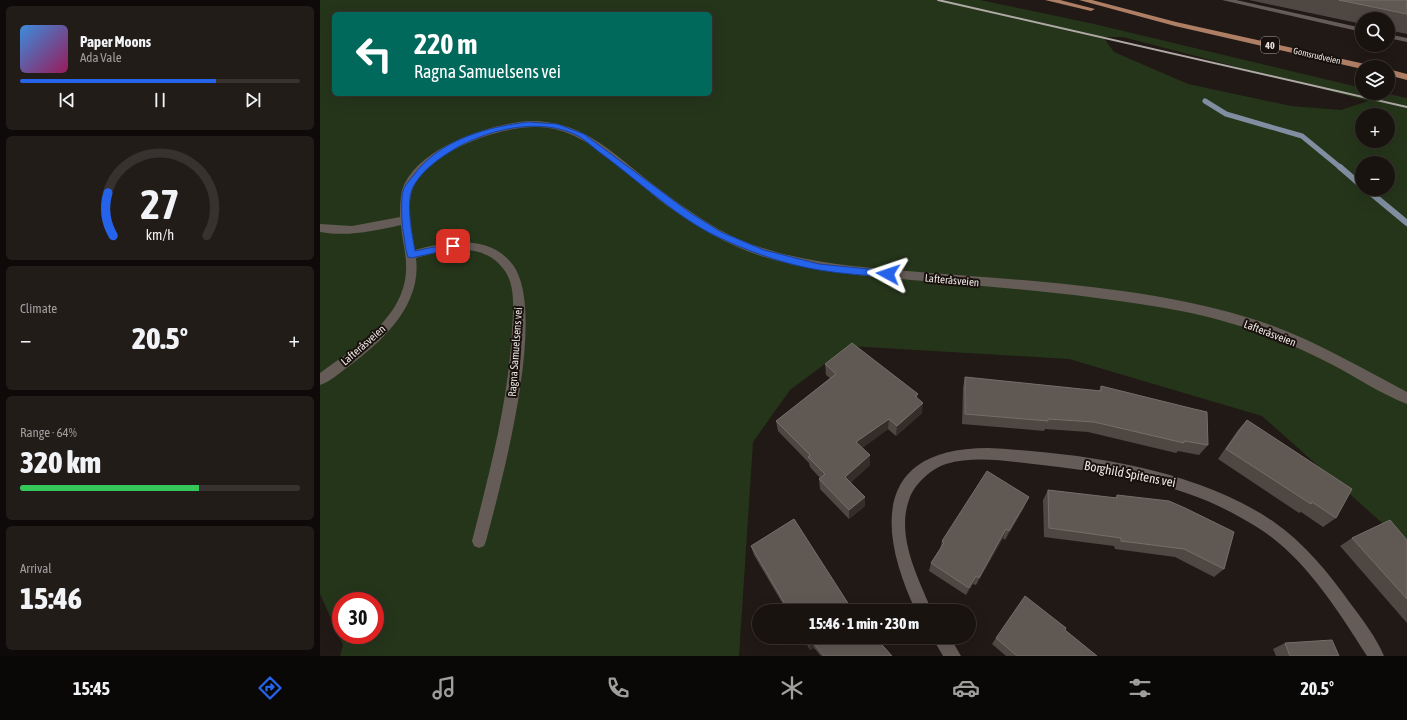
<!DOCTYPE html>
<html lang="en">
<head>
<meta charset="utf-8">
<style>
	:root { --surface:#191310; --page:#221c19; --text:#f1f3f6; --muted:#9f9e9f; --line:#373230; --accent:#2563eb }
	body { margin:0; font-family:"Asap Condensed",sans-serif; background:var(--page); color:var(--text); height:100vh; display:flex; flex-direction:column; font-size:15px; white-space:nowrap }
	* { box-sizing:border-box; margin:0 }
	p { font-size:13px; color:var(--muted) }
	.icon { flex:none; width:22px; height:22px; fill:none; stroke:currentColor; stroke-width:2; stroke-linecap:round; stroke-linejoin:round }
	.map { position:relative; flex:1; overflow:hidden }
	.side { display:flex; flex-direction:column; gap:6px; padding:6px; background:#0e0a09; width:320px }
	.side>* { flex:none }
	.hud { position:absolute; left:12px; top:12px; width:380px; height:84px; border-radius:6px; box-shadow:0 4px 16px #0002,0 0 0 1px var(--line); background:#00695c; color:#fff; overflow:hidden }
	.fabs { position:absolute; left:1035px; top:12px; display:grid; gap:8px }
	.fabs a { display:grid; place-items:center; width:40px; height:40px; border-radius:50%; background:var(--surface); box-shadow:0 4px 16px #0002,0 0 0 1px var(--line); font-size:20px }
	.speed { position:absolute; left:12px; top:592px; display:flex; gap:8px; font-size:20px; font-weight:700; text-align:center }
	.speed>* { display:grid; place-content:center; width:52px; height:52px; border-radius:50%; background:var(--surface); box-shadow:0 4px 16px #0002,0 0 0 1px var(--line); line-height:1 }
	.speed .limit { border:6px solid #d22; background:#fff; color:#111 }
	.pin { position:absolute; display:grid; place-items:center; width:34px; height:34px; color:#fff; margin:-17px; border-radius:8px; box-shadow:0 2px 6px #0006 }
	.me { position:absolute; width:44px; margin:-22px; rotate:275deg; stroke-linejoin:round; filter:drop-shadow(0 0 3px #0008) }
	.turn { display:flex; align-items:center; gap:14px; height:84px; padding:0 16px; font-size:18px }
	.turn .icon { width:52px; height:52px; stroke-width:2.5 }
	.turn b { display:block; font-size:28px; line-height:34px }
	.big { font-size:30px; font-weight:800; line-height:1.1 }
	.side .card { flex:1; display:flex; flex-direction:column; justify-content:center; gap:6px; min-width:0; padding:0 14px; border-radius:6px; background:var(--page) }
	.side .dial { align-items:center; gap:0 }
	.dial svg { height:104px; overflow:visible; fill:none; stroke:var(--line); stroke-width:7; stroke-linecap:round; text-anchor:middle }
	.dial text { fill:var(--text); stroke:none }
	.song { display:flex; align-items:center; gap:12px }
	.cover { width:48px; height:48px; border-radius:6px; background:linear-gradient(135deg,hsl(210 70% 55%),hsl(330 70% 35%)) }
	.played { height:4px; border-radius:2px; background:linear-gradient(90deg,var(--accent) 70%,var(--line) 70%) }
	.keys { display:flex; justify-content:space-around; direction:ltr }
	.heat { display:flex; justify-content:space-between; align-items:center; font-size:22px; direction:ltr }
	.charge { height:6px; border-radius:3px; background:linear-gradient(90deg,#34c759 64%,var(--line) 0) }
	.trip { position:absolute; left:432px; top:604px; width:224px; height:40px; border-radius:20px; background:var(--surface); box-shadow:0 4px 16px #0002,0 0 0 1px var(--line); font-weight:800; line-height:40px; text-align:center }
	.dock { display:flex; height:64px; justify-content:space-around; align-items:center; background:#0a0806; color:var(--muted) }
	.dock .icon { width:28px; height:28px }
	.dock .current { color:var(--accent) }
	.dock b { font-size:18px; color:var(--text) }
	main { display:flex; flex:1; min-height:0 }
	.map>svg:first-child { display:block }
	.green { fill:#25351a; fill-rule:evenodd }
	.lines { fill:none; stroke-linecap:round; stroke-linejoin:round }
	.stream-far1 { stroke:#818ea1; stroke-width:5 }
	.stream { stroke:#818ea1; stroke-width:6 }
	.lane { fill:#665c57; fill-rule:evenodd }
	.street { fill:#665c57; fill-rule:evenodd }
	.primary { fill:#af7f65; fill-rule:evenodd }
	.rail { stroke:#afa9a5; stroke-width:2 }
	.wall { fill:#4f4741 }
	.shaded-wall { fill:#352d28 }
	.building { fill:#605852; stroke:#756e69 }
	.route { fill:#2563eb; stroke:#184099 }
	.labels { text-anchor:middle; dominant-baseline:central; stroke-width:4; stroke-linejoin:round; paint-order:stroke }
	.far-street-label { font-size:9px; fill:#ebe5e2; stroke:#18100c }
	.shield { fill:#18100c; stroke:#aca5a2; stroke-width:1 }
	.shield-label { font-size:10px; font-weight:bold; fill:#ebe5e2 }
	.street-label { font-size:11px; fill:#ebe5e2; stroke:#18100c }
	.near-street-label { font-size:13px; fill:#ebe5e2; stroke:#18100c }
</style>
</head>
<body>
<main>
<section class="side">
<div class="card">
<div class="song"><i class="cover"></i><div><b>Paper Moons</b><p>Ada Vale</p></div></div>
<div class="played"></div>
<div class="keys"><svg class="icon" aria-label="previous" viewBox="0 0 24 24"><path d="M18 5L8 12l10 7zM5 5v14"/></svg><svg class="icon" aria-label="pause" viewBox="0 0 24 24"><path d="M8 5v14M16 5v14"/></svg><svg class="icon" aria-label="next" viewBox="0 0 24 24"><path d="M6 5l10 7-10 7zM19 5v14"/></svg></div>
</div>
<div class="card dial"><svg viewBox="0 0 100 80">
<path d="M14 69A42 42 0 1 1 86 69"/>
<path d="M14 69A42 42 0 0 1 10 36" stroke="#2563eb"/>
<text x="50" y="56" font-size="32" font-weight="700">27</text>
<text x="50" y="72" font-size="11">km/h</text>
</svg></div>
<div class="card"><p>Climate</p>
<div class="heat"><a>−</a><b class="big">20.5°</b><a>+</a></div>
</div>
<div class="card"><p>Range · 64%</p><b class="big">320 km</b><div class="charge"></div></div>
<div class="card"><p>Arrival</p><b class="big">15:46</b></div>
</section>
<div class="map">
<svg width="1087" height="656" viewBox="0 0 1087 656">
	<rect width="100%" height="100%" fill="#211915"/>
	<path class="green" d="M0 0H660L774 24 1042 88V93H1064L1087 98V545L942 416 749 359 529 346 470 390 433 442 419 656H20L23 645 0 594ZM14 14H390V94H14ZM783 37H803L1048 101 1021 110 971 106 868 84 794 52ZM1042 115H1068V141H1042ZM1042 163H1068V189H1042ZM21 601H55V635H21Z"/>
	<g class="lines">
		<path class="stream-far1" d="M885 101 906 114 982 136 1021 168"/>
		<g class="stream">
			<path d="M1020 167 1042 186"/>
			<path d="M1046 189 1087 223"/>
		</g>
		<g class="lane">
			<path d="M902 0H916L1042 28V32Z"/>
			<path d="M1068 34 1087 38V42L1068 38Z"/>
		</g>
		<g class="street">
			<path d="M207 121C260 120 287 148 326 179 349 197 373 214 398 229 440 252 485 260 532 266 665 280 811 280 939 321 991 338 1039 367 1087 392V404C1061 394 1036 377 1011 364 960 338 916 322 861 311 780 296 698 289 616 282 558 277 498 274 441 256 407 245 375 226 346 205 308 177 267 127 217 127 180 126 109 151 93 188 86 206 92 231 95 250 128 241 170 234 193 265 228 313 181 484 166 541L164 546 159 548 154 546 152 541C170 471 188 403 192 331 193 312 196 287 185 271 164 241 127 249 96 258 102 305 63 341 28 367 19 373 10 382 0 385V373C35 348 84 318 86 271 87 255 82 240 81 225 54 231 28 237 0 232V224L32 226 80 217C80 208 80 199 82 190 96 148 168 125 207 121Z"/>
			<path d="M668 448C762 453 875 468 954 522 984 543 1009 573 1030 603 1042 619 1056 637 1064 656H1047C1018 611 988 562 943 531 920 516 895 503 869 494 822 477 772 471 722 465 691 462 657 455 626 464 611 469 594 484 589 500 576 536 598 578 612 611H596C557 529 554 448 668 448Z"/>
			<path d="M612 637H630L641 656H623Z"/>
		</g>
		<g class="primary">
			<path d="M725 0H740L775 9 771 11Z"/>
			<path d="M759 0H772L856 22 1045 64 1049 67H1042V69L855 26Z"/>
			<path d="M1068 69 1087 74V80L1068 75Z"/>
		</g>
		<path class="rail" d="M618 0 1087 107"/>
	</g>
	<g class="wall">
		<path d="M929 0H1087V34L1068 30V19H1042V24Z"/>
		<path d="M505 364 598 394 597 398 602 413 576 436 568 429 542 448 550 465 531 482 545 506 529 519 500 489 499 479 500 478 490 467 489 463 458 431 456 421 510 378 506 375Z"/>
		<path d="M645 377 779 391 781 386 888 445 879 455 858 451 856 453 768 432 725 429 724 431 642 424 643 387Z"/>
		<path d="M927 420 1016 518 1003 527 981 512 979 513 898 459 918 430Z"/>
		<path d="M728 490 795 498 797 495 904 569 894 577 855 557 795 549 794 546 724 537 723 500Z"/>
		<path d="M705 506 685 540 683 538 656 585 653 584 646 595 609 571 611 563 620 549 622 541Z"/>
		<path d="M1032 538 1087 540V623L1020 546Z"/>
		<path d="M431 546 533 611H467L434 555Z"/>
		<path d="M745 630 777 656H686L672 644 676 638Z"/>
		<path d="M483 637H555L572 656H501L494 648 490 650Z"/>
		<path d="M965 643 1019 656H956L953 649Z"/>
	</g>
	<g class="shaded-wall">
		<path d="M603 403 602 413 576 436 577 426Z"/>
		<path d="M569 419 568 429 537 452 536 442Z"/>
		<path d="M550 455V465L526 486 525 477Z"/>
		<path d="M545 497V506L529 519V510Z"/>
		<path d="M709 497 705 506 685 540 689 531Z"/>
		<path d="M686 529 683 538 656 585 659 578Z"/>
		<path d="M656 576 653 584 646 595 649 588Z"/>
		<path d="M492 641 494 648 490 650 489 644Z"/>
	</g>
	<g class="building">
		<path d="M1019 0H1087V14Z"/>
		<path d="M532 343 598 394 595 396 603 403 577 426 569 419 536 442 550 455 525 477 545 497 529 510 499 479 505 474 488 457 490 455 456 421 516 374 505 364Z"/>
		<path d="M645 377 781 391V386L874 409 887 412 888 445 864 441V443L774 422 728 419V421L645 414Z"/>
		<path d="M927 420 1032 489 1016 518 992 502 991 504 906 449Z"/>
		<path d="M667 471 709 497 689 531 686 529 659 578 656 576 649 588 611 563 624 543 622 541Z"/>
		<path d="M728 490 797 498V495L849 501 865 508 914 532 904 569 864 549 801 541V538L729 528Z"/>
		<path d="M474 519 533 611H469L431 546Z"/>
		<path d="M1070 520 1087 540V599L1032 538Z"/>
		<path d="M705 596 746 628 745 630 777 656H697L676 638Z"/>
		<path d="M485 637H555L572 656H504L492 641 489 644Z"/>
		<path d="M1012 640 1019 656H970L965 643Z"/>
	</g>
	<path class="route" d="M208 122 237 124 264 134 369 212 401 232 444 250 499 264 568 271 573 274 568 277C545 275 522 274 499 270 464 264 429 252 396 236 360 219 319 182 286 157 277 151 269 143 260 137 221 115 163 130 128 153 114 162 99 174 92 189 86 203 92 236 95 251L133 243 137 246 133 249 91 258 88 257C85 250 85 239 83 231 82 221 80 198 84 188 86 184 90 180 93 176 119 140 166 127 208 122Z"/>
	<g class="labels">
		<g class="far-street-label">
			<text transform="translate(997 56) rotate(13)">Gomsrudveien</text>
		</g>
		<rect class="shield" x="941" y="37" width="18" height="16" rx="3"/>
		<g class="shield-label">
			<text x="950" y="45">40</text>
		</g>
		<g class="street-label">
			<text transform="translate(632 280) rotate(5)">Lafteråsveien</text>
			<text transform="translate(950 333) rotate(21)">Lafteråsveien</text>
			<text transform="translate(43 345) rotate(-41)">Lafteråsveien</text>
			<text transform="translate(195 352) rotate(-86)">Ragna Samuelsens vei</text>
		</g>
		<g class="near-street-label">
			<text transform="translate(810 474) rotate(11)">Borghild Spitens vei</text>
		</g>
	</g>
</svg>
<div class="fabs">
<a><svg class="icon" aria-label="search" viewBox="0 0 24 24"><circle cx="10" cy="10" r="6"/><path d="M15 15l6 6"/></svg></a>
<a><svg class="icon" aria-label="layers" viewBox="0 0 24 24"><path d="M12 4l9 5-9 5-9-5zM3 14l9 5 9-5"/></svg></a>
<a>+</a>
<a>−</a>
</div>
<div class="speed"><div class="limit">30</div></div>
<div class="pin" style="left:133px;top:246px;background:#d93025"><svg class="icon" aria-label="arrive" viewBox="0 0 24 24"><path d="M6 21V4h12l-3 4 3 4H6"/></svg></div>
<svg class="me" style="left:568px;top:274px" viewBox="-20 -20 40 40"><path d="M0-17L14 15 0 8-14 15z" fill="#2563eb" stroke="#fff" stroke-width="4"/></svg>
<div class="trip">15:46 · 1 min · 230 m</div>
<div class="hud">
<div class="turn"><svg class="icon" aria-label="left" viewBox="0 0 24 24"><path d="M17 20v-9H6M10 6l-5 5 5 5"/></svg><div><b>220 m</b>Ragna Samuelsens vei</div></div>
</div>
</div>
</main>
<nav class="dock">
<b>15:45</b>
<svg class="icon current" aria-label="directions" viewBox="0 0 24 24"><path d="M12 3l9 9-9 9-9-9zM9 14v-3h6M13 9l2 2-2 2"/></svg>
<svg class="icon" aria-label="music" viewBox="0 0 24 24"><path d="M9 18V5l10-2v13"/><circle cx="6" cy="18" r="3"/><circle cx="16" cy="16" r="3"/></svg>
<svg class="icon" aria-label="phone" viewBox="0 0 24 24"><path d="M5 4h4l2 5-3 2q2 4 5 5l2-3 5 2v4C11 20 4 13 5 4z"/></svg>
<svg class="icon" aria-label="climate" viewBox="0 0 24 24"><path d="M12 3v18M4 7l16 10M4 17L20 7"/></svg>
<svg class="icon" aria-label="car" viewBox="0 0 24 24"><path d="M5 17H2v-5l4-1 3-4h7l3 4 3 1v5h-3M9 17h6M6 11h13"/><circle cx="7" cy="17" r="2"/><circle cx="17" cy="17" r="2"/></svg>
<svg class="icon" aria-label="filters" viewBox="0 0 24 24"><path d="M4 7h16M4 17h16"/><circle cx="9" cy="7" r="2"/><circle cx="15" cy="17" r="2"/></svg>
<b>20.5°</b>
</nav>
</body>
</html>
